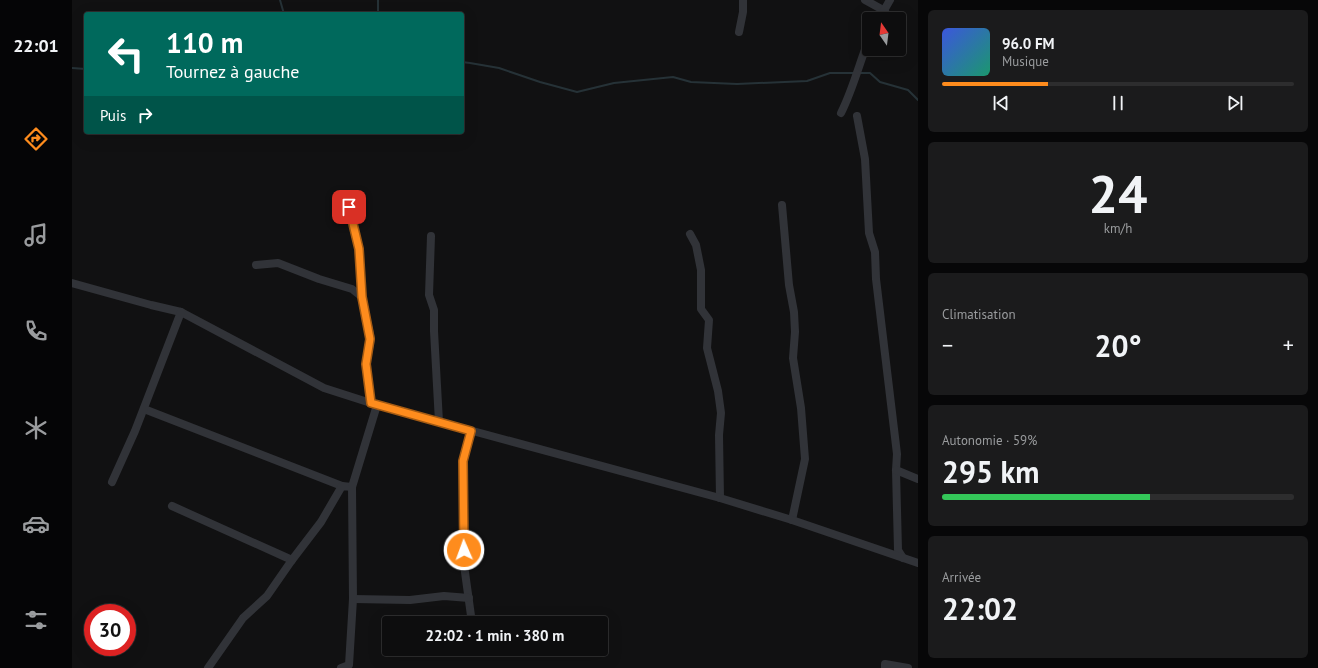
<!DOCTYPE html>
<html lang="fr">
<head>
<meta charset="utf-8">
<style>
	:root { --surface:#0d0d0e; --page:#1b1b1c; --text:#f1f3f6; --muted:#9a9c9e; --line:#2d2d2e; --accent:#fe8c1d }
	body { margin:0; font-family:"PT Sans",sans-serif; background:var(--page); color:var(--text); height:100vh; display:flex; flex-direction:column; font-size:15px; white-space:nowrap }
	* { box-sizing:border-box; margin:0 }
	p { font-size:13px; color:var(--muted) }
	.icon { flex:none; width:22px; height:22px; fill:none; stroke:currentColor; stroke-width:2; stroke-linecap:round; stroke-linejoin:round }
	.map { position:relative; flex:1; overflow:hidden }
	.panel { display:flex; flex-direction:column; gap:10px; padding:10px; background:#070708; width:400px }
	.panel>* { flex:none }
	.top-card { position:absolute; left:12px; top:12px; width:380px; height:122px; border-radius:4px; box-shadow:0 4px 16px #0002,0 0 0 1px var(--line); background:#00695c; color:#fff; overflow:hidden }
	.needle { width:26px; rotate:346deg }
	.controls { position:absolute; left:790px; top:12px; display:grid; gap:8px }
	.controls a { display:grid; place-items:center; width:44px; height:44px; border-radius:4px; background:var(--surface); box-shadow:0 4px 16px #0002,0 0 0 1px var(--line); font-size:20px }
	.speed { position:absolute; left:12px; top:604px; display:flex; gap:8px; font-size:20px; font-weight:700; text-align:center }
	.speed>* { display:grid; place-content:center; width:52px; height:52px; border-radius:50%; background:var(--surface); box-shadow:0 4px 16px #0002,0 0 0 1px var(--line); line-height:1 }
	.speed .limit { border:6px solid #d22; background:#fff; color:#111 }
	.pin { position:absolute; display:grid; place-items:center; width:34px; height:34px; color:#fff; margin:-17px; border-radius:8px; box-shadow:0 2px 6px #0006 }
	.me { position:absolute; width:44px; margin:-22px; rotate:358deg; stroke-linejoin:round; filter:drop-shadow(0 0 3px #0008) }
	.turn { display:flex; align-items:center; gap:14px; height:84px; padding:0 16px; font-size:18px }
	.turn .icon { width:52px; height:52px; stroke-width:2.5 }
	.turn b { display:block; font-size:28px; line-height:34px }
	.then { display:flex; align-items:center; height:38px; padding:0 16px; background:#0003; gap:8px; font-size:15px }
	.big { font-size:30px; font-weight:700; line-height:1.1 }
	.panel .card { flex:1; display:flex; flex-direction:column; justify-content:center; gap:6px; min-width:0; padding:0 14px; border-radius:6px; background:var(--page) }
	.panel .dial { align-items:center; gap:0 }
	.dial b { font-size:52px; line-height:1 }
	.song { display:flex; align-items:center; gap:12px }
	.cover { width:48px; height:48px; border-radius:6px; background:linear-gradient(135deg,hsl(230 70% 55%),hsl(160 70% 35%)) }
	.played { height:4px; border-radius:2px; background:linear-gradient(90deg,var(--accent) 30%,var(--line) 30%) }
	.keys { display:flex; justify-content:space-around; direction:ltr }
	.heat { display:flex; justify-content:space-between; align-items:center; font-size:22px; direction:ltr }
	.charge { height:6px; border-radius:3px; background:linear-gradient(90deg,#34c759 59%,var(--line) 0) }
	.trip { position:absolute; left:310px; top:616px; width:226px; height:40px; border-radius:4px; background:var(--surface); box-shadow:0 4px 16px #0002,0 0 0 1px var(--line); font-weight:700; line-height:40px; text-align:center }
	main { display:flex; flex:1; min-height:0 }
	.dock { display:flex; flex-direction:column; width:72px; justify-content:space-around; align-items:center; background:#050506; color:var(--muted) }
	.dock .icon { width:28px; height:28px }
	.dock .on { color:var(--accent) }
	.dock b { font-size:18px; color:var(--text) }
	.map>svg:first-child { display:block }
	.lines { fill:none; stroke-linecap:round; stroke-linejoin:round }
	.stream { stroke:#263237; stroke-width:2 }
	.minor { stroke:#313338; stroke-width:8 }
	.route-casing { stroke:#a55b13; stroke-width:10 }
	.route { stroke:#fe8c1d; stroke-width:7 }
</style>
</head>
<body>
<main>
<nav class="dock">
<b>22:01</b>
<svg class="icon on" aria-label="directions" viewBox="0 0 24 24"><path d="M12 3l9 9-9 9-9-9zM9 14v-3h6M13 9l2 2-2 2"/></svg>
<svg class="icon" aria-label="music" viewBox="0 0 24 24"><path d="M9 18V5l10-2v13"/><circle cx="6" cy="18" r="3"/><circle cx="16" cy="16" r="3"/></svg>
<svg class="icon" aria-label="phone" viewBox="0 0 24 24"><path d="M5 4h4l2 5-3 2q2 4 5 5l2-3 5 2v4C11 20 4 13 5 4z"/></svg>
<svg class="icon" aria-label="climate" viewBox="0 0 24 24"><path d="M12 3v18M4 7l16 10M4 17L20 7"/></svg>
<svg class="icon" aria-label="car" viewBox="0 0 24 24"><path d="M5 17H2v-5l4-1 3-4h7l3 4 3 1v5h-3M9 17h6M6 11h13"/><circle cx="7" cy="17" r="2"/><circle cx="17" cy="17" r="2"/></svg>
<svg class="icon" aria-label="filters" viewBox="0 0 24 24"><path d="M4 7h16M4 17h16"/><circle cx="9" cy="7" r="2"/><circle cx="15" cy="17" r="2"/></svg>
</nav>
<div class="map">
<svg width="846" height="668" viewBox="0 0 846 668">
	<rect width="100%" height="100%" fill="#111112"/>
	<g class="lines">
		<g class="stream">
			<path d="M208 0 212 14"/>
			<path d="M306 0V14"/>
			<path d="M390 62 398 63 427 68 468 82 505 92 542 83 601 77 619 82 665 84 735 81 758 73H783"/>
			<path d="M0 68 14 69"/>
			<path d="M788 73H798L808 82 836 90 846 100"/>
		</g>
		<g class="minor">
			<path d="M793 0 813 11"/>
			<path d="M807 19 818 0"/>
			<path d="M667 32 671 12V0"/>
			<path d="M769 113C781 89 787 64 797 39"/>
			<path d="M785 116 793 159 797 233 803 252 804 279 825 454 824 470 826 550 831 558"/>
			<path d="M278 194 277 207 287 249 290 297 299 339 294 364 299 403"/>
			<path d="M710 205 717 285 722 312 723 332 721 358 729 408 733 459 720 520"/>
			<path d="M618 234 624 245 629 270V309L637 320 635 348 646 391 649 413 647 435 648 498"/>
			<path d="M359 236 357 295 362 310V331L367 422"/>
			<path d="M184 265 206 263 247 279 280 289 290 297"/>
			<path d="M0 283 79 305 109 312 252 388 305 405 648 498 720 520 846 563"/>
			<path d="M72 409 270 486"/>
			<path d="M399 431 391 461V521L392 565 400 623"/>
			<path d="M824 470 846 479"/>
			<path d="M40 482 63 431 109 312"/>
			<path d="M100 506 220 560"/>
			<path d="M281 599 338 600 372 596 397 598"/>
			<path d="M136 668 171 618 195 596 220 560 249 522 270 486 280 487"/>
			<path d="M269 668 277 665 281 599 280 487 305 405"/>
			<path d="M813 668V664L836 668"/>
		</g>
	</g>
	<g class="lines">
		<defs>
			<path id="route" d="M277 207 287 249 290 297 298 339 294 364 299 403 399 431 391 461 392 550"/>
		</defs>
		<use href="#route" class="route-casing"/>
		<use href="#route" class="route"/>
	</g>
</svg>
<div class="controls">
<a><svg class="needle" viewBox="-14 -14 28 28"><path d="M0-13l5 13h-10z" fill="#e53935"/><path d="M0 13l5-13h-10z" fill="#9a9c9e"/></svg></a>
</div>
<div class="speed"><div class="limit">30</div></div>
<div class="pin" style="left:277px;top:207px;background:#d93025"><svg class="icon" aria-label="arrive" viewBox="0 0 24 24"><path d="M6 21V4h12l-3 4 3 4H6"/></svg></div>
<svg class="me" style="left:392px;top:550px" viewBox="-20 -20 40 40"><circle r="17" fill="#fe8c1d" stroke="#fff" stroke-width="3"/><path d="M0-11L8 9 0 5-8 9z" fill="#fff"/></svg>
<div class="trip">22:02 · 1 min · 380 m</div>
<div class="top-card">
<div class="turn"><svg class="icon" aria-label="left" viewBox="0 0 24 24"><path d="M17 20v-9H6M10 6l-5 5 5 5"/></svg><div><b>110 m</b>Tournez à gauche</div></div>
<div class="then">Puis<svg class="icon" aria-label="right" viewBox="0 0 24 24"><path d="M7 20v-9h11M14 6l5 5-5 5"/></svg></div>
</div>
</div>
<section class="panel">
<div class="card">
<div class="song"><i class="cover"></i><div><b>96.0 FM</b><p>Musique</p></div></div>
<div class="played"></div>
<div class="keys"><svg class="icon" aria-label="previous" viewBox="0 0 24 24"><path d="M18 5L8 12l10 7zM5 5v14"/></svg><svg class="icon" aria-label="pause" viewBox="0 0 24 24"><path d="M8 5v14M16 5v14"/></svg><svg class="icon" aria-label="next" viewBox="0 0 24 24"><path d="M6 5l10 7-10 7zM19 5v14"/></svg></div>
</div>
<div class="card dial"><b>24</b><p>km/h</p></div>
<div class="card"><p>Climatisation</p>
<div class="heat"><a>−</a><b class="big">20°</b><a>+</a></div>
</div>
<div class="card"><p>Autonomie · 59%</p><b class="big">295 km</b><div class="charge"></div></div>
<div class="card"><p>Arrivée</p><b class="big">22:02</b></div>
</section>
</main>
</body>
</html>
